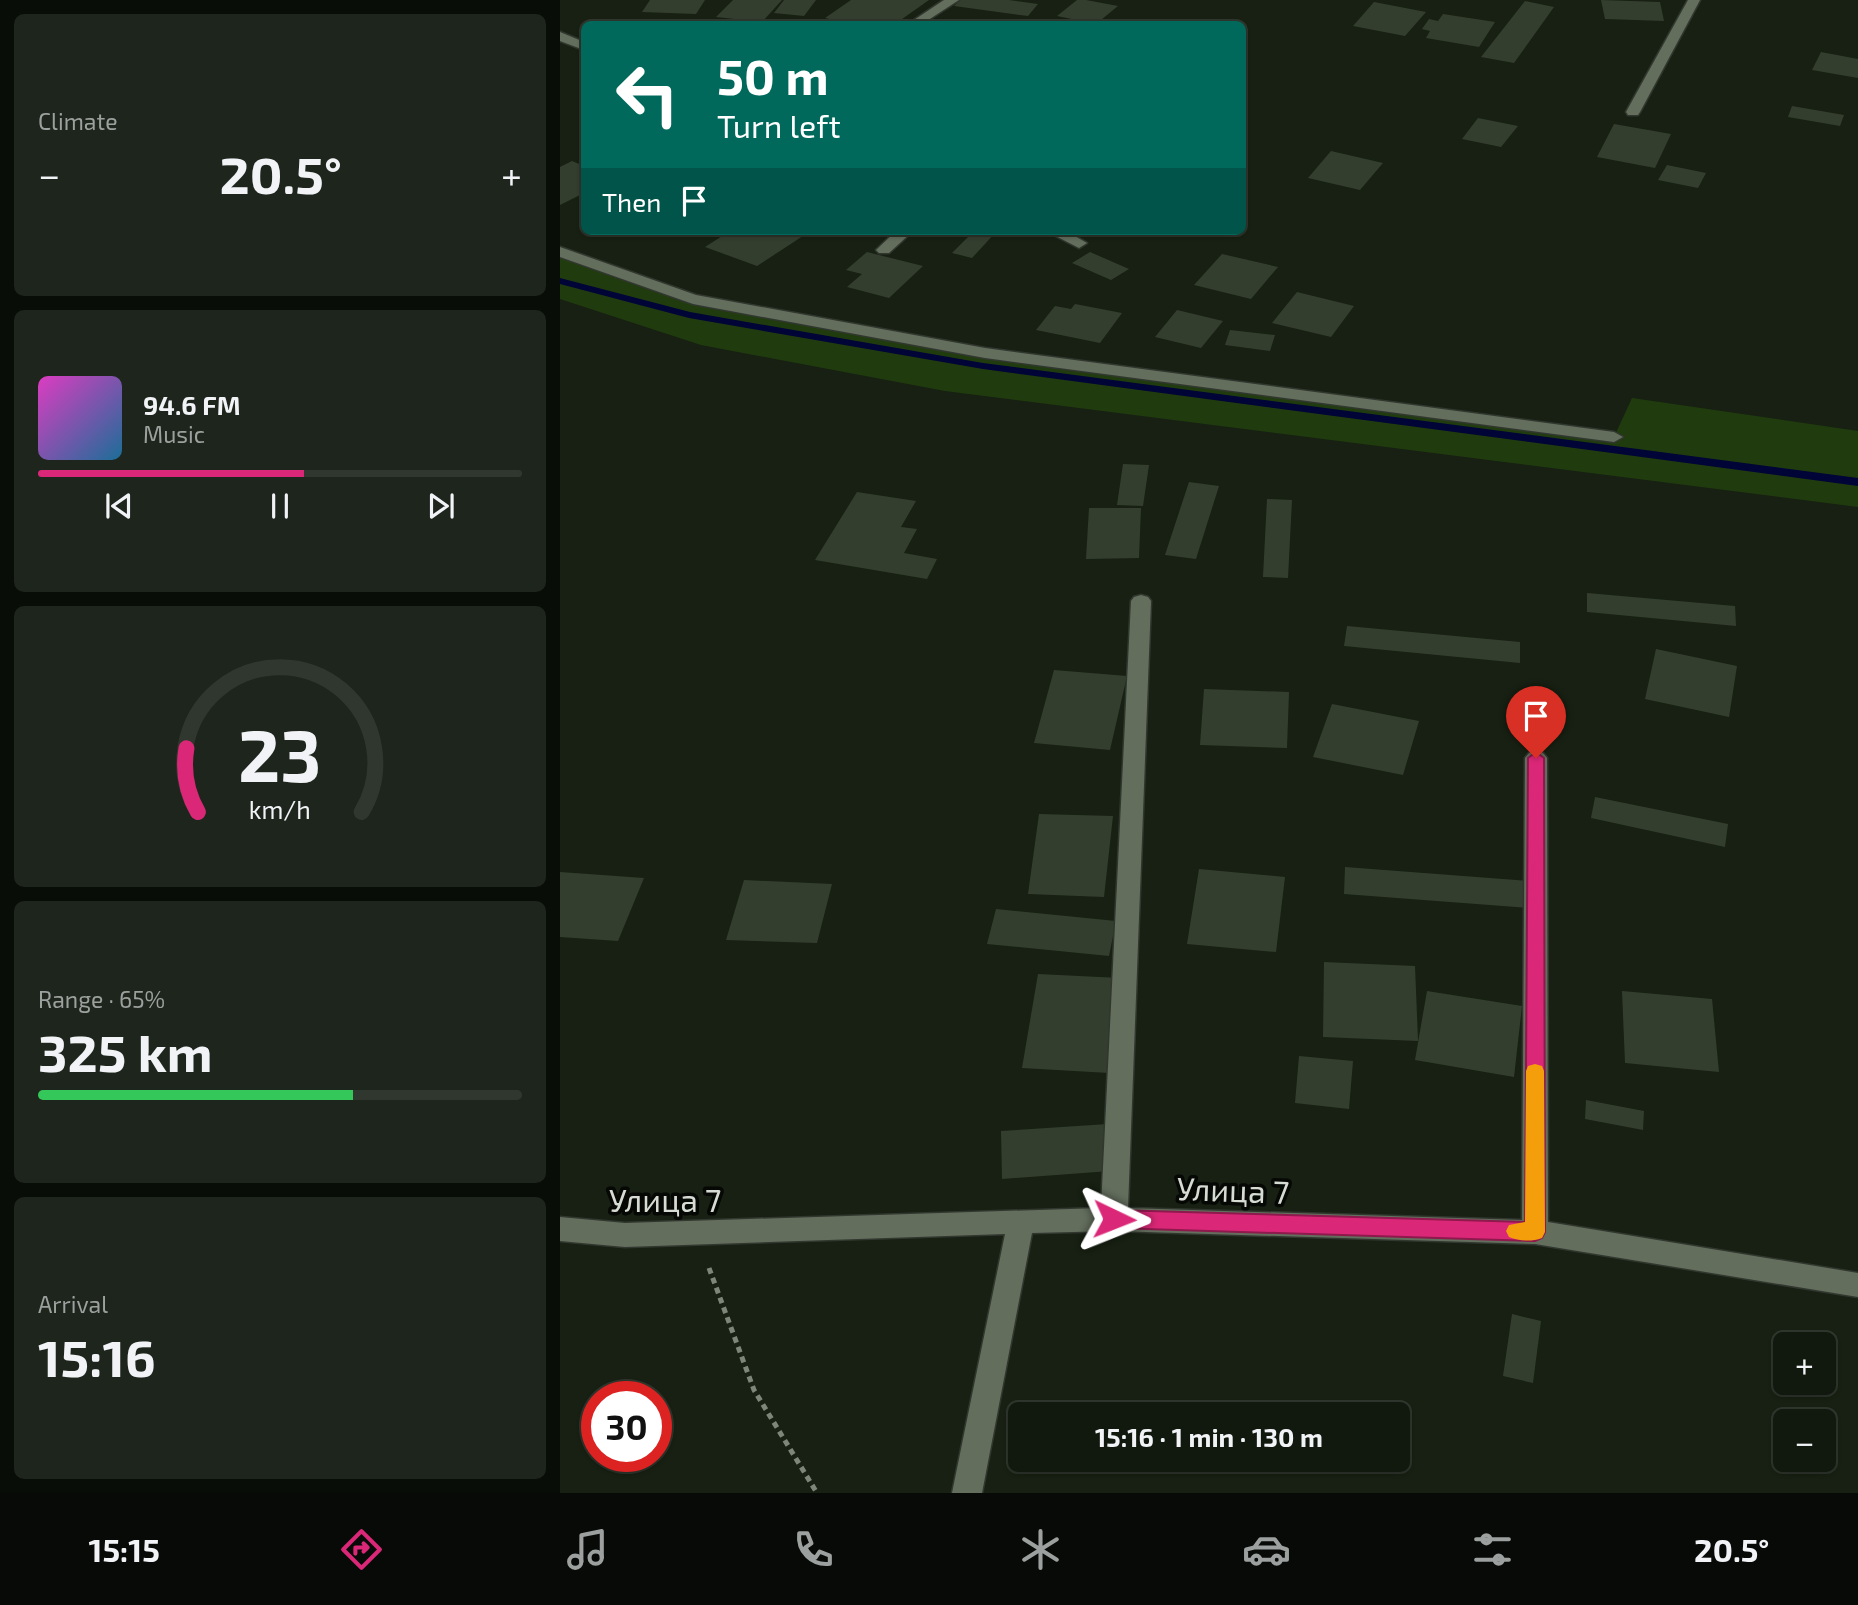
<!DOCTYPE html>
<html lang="en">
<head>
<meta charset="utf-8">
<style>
	:root { --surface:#11180e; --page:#1e251c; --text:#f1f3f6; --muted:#9ca09e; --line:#30372e; --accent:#db2777 }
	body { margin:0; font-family:"Exo 2",sans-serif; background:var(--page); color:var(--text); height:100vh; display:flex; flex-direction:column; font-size:26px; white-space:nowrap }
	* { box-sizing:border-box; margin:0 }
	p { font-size:23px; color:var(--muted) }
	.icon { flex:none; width:38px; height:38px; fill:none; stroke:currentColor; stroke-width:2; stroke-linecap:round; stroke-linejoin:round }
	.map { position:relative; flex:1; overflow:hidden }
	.details { display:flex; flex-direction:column; gap:14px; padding:14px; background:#090d08; width:560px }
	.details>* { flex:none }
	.banner { position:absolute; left:21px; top:21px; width:665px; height:214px; border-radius:10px; box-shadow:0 2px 5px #0004,0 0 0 2px var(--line); background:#00695c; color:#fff; overflow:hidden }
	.buttons { position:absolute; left:1213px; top:1332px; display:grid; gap:14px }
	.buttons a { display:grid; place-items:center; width:63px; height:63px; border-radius:10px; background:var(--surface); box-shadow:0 2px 5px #0004,0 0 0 2px var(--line); font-size:35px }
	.speed { position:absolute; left:21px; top:1381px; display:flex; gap:14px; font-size:35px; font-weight:700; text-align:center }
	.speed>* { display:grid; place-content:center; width:91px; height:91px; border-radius:50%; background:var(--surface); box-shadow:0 2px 5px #0004,0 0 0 2px var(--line); line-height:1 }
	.speed .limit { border:10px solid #d22; background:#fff; color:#111 }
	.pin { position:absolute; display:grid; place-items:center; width:60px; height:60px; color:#fff; margin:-72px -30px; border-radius:50% 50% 50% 0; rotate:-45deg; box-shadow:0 0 7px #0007 }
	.pin .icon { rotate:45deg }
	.me { position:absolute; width:77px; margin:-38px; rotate:92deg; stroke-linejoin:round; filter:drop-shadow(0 0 5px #0008) }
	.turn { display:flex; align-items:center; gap:24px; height:147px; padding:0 21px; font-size:32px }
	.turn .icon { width:91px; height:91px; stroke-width:2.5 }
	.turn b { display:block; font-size:49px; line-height:60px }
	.then { display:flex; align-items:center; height:66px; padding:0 21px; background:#0003; gap:14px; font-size:26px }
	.big { font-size:52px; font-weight:700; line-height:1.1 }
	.details .widget { flex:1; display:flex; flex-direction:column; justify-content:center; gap:10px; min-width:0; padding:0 24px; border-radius:10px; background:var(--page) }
	.details .dial { align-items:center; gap:0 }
	.dial svg { height:182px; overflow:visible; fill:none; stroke:var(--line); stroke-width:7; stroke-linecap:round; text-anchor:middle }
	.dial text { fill:var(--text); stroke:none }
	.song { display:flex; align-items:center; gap:21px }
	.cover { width:84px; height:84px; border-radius:10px; background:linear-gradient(135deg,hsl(310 70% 55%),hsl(200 70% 35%)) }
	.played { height:7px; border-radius:4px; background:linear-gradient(90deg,var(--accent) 55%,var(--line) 55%) }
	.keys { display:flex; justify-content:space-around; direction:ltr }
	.heat { display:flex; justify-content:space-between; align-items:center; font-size:38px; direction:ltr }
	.charge { height:10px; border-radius:5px; background:linear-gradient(90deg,#34c759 65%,var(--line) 0) }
	.trip { position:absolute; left:448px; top:1402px; width:402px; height:70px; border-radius:10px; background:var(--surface); box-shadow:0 2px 5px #0004,0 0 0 2px var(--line); font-weight:700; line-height:70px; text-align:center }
	.dock { display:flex; height:112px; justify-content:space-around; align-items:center; background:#070a06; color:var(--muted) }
	.dock .icon { width:49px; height:49px }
	.dock .selected { color:var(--accent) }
	.dock b { font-size:32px; color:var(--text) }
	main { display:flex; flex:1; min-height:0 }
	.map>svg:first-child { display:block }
	.green { fill:#203c0e }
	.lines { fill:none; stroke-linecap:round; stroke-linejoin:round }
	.stream { fill:#000436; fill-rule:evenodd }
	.building { fill:#343e2f }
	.service-casing { stroke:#31372f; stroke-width:3 }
	.minor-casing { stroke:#31372f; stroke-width:3 }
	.path { stroke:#7e867a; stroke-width:5; stroke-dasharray:6 4.5; stroke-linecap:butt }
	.service { fill:#636e5d; fill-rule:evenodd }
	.minor { fill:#636e5d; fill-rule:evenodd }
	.route { fill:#db2777; stroke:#8e194d; stroke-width:2 }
	.slow { fill:#f59e0b }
	.labels { text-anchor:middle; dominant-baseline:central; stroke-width:7; stroke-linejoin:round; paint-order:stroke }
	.near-street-label { font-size:32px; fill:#d6dcd3; stroke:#050804 }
</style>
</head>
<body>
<main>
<section class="details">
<div class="widget"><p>Climate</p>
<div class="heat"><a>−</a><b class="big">20.5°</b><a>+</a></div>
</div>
<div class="widget">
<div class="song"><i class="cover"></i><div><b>94.6 FM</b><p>Music</p></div></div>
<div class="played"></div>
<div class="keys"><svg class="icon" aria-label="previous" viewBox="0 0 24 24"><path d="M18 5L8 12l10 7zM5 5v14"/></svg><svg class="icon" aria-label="pause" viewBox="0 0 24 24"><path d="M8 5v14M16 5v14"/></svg><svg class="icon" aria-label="next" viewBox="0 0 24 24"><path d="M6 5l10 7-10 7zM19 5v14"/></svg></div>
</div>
<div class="widget dial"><svg viewBox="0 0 100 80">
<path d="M14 69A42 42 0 1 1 86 69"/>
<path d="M14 69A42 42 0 0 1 9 41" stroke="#db2777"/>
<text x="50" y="56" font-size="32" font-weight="700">23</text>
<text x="50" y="72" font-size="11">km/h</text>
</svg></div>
<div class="widget"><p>Range · 65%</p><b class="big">325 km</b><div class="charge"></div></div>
<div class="widget"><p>Arrival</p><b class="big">15:16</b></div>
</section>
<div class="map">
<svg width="1298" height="1493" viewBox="0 0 1298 1493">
	<rect width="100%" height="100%" fill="#172012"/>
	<path class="green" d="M0 252 133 299 425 353 1054 437 1072 398 1298 431V507L385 391 141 345 0 299Z"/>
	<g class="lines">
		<path class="stream" d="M0 278 130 312 423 363 1298 478V486L423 369 129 318 0 284Z"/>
	</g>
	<g class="building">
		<path d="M90 0H145L136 14 82 12Z"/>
		<path d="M173 0H222L202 22 156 17Z"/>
		<path d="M224 0H256L244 16 214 13Z"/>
		<path d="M291 0H369L335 24H294L265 18Z"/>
		<path d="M400 0H449L478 4 468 16 394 6Z"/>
		<path d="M517 0H526L558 6 536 24 497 16Z"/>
		<path d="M1041 0 1100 2 1104 21 1045 19Z"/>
		<path d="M965 1 994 7 954 63 921 57Z"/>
		<path d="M814 2 866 12 845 36 793 26Z"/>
		<path d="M883 14 935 22 919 47 866 38 870 31 862 29 869 19 878 21Z"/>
		<path d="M1261 52 1298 59V78L1252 70Z"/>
		<path d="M1232 106 1284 115 1280 126 1228 117Z"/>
		<path d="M918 118 958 126 941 147 902 139Z"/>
		<path d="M1054 124 1111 134 1095 168 1037 157Z"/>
		<path d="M771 151 823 163 800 190 748 178Z"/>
		<path d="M12 161 24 166V193L0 205V167Z"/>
		<path d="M1107 165 1146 173 1138 188 1098 180Z"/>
		<path d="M170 231H239L246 234 197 266 145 247Z"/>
		<path d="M414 231 436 232 412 258 392 253Z"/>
		<path d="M307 252 363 266 329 298 287 287 302 274 286 270Z"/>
		<path d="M530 252 569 269 551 280 512 263Z"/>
		<path d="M662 254 718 267 691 299 634 285Z"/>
		<path d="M737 292 794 306 771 337 712 323Z"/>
		<path d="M515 304 562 313 540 343 476 330 495 306 511 309Z"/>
		<path d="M617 310 663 321 641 348 595 337Z"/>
		<path d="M670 330 715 335 710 351 665 345Z"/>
		<path d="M563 464 589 465 583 506 557 505Z"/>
		<path d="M629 482 659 486 636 559 605 555Z"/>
		<path d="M297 492 356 501 341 527 357 529 344 553 377 559 367 579 255 560Z"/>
		<path d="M707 499 732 500 728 578 703 577Z"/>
		<path d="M529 508H581L579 558 526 559Z"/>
		<path d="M1027 593 1175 606 1176 626 1027 612Z"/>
		<path d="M787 626 960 642V663L784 646Z"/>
		<path d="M1096 649 1177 666 1169 717 1085 699Z"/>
		<path d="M494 670 567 676 550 750 474 743Z"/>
		<path d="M644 689 729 692 727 748 640 745Z"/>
		<path d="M772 704 859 721 843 775 753 757Z"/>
		<path d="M1035 797 1168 824 1165 847 1031 818Z"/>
		<path d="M479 814 553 816 544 897 468 894Z"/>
		<path d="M785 867 968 881 969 908 784 894Z"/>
		<path d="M639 869 725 877 716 952 627 944Z"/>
		<path d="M0 872 84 878 58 941 0 937Z"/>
		<path d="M184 880 272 884 257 943 166 940Z"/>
		<path d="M436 909 556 921 549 956 427 944Z"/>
		<path d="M764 962 855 966 858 1041 763 1037Z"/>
		<path d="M478 974 560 978 549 1073 462 1068Z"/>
		<path d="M867 991 962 1006 954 1077 855 1060Z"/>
		<path d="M1062 991 1152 999 1159 1072 1065 1063Z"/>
		<path d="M739 1056 793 1061 789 1109 735 1103Z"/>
		<path d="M1026 1100 1084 1111 1083 1130 1025 1119Z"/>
		<path d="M548 1124 550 1171 442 1179 441 1131Z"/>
		<path d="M952 1314 981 1321 973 1383 943 1376Z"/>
	</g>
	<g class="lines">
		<defs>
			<g id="service">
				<path d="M384 0H399L362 24H348Z"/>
				<path d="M1128 0H1140L1080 112 1078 115H1068L1066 112Z"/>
			</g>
			<g id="minor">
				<path d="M0 32 24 42V50L0 41Z"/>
				<path d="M336 231H353L329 253H319L316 250Z"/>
				<path d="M486 231H506L527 243 519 248Z"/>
				<path d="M0 247 136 295 425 348 1054 432 1063 437 1054 442 425 358 133 304 0 257Z"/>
				<path d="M581 595 588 597 591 601 568 1208 962 1220 965 758 969 753 976 750 983 753 987 758 988 1222 1298 1273V1297L975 1244 554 1231 472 1233 422 1493H392L445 1234 65 1247 0 1241V1217L65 1223 541 1208 571 601 574 597Z"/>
			</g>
		</defs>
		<use href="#service" class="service-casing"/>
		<use href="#minor" class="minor-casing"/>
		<path class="path" d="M149 1268 194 1390 257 1493"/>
		<use href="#service" class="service"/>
		<use href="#minor" class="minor"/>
	</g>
	<path class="route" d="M976 752 984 758 985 1232 982 1238 975 1241 554 1228 547 1225 544 1219 547 1213 554 1210 965 1222 968 758Z"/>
	<path class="slow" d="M975 1064 982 1066 984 1071 985 1232 982 1238C971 1242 959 1241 949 1237L946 1231 949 1225 965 1222 966 1071 968 1066Z"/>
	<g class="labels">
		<g class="near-street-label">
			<text transform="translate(673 1189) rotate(2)">Улица 7</text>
			<text x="105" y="1199">Улица 7</text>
		</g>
	</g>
</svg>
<div class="buttons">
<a>+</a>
<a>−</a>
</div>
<div class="speed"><div class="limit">30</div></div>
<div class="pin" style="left:976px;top:758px;background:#d93025"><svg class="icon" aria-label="arrive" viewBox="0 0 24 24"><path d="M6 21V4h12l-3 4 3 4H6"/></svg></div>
<svg class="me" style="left:554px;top:1219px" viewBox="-20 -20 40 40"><path d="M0-17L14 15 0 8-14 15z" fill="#db2777" stroke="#fff" stroke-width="4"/></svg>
<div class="trip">15:16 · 1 min · 130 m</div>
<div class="banner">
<div class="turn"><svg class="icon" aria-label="left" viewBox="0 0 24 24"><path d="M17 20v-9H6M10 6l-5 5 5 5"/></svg><div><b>50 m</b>Turn left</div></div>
<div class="then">Then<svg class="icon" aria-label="arrive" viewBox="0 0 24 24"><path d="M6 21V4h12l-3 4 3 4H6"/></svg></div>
</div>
</div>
</main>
<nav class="dock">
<b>15:15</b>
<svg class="icon selected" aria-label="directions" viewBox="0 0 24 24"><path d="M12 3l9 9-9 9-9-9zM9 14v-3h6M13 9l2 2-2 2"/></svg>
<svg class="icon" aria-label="music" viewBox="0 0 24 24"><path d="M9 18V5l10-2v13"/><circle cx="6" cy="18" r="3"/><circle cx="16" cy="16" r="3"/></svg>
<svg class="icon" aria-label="phone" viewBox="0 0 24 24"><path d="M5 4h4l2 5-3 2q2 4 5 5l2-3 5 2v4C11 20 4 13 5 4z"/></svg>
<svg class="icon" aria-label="climate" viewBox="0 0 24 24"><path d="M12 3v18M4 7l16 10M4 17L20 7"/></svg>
<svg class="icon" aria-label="car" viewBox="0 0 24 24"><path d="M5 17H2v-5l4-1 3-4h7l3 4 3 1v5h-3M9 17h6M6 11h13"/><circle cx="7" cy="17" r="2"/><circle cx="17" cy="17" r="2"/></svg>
<svg class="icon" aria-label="filters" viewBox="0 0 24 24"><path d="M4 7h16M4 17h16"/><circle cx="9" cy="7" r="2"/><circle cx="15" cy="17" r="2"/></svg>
<b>20.5°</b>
</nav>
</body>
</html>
